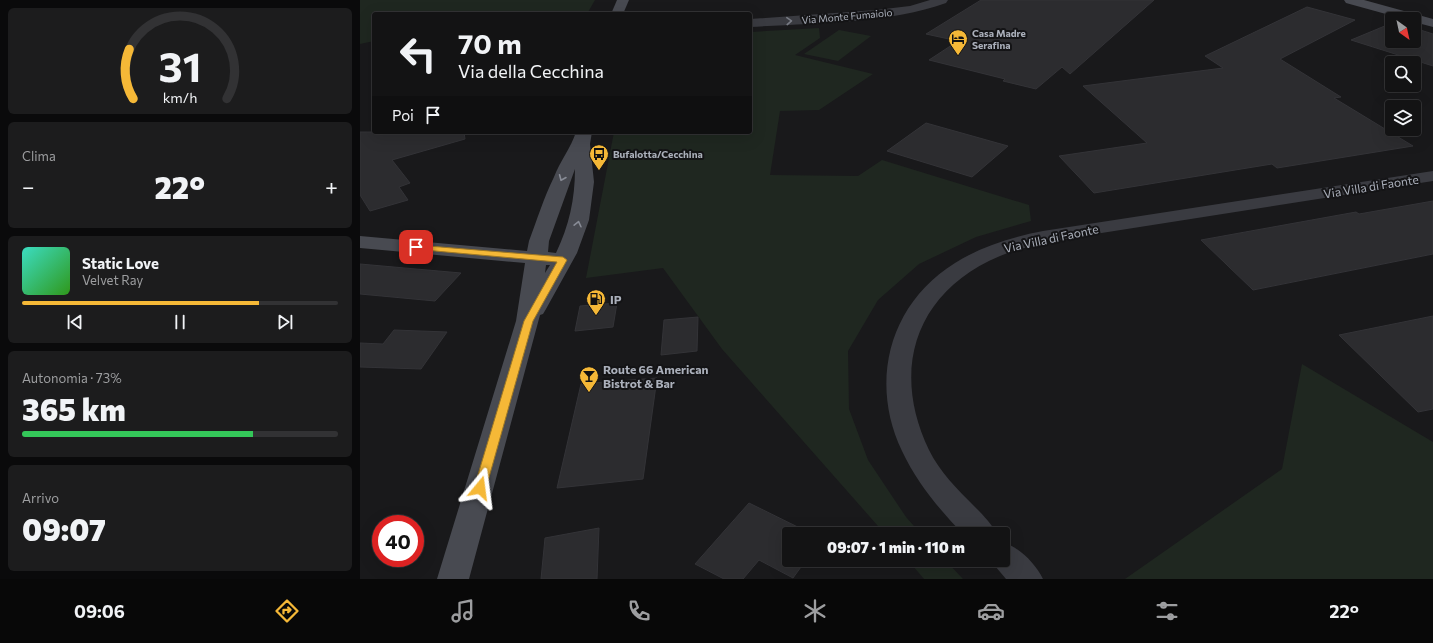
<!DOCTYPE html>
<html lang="it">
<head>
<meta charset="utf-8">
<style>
	:root { --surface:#131314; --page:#1c1c1d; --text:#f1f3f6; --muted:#9d9ea0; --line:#323234; --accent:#f5b837 }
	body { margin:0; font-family:Commissioner,sans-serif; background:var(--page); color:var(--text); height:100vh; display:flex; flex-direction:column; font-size:15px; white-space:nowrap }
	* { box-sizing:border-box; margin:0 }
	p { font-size:13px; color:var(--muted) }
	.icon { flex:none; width:22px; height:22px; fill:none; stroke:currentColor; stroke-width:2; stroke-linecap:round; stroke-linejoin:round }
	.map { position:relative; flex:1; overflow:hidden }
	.details { display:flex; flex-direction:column; gap:8px; padding:8px; background:#0a0a0b; width:360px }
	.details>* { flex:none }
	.hud { position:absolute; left:12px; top:12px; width:380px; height:122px; border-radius:4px; box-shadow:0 4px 16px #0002,0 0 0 1px var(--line); background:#131314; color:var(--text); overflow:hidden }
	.needle { width:26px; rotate:147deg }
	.fabs { position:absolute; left:1025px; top:12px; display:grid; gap:8px }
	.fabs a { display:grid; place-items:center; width:36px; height:36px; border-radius:4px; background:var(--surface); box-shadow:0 4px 16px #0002,0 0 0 1px var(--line); font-size:20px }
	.speed { position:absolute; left:12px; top:515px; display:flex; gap:8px; font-size:20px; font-weight:700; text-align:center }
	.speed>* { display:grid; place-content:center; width:52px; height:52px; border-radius:50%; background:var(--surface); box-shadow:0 4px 16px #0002,0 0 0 1px var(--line); line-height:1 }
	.speed .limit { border:6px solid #d22; background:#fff; color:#111 }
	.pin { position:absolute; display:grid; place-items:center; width:34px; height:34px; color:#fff; margin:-17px; border-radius:8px; box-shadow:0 2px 6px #0006 }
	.me { position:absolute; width:44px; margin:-22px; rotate:16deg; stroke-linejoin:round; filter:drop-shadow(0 0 3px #0008) }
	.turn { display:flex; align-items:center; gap:14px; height:84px; padding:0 20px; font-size:18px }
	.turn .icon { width:52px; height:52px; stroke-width:2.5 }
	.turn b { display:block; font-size:28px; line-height:34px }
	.then { display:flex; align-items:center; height:38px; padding:0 20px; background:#0003; gap:8px; font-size:15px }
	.big { font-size:30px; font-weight:800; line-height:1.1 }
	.details .widget { flex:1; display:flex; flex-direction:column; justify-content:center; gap:6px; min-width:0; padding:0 14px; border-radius:6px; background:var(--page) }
	.details .dial { align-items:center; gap:0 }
	.dial svg { height:104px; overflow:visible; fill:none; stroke:var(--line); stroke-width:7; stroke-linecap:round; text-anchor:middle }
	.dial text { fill:var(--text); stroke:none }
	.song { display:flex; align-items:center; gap:12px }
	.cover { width:48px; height:48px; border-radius:6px; background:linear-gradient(135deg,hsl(170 70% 55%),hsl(110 70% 35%)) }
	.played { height:4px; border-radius:2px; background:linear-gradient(90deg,var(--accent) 75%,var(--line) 75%) }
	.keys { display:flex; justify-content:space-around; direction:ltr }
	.heat { display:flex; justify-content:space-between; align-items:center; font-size:22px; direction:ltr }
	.charge { height:6px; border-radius:3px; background:linear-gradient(90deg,#34c759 73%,var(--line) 0) }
	.trip { position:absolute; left:422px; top:527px; width:228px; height:40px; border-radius:4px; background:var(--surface); box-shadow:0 4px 16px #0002,0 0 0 1px var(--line); font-weight:800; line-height:40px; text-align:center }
	.tab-bar { display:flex; height:64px; justify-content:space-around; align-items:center; background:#080808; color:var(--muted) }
	.tab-bar .icon { width:28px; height:28px }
	.tab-bar .active { color:var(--accent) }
	.tab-bar b { font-size:18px; color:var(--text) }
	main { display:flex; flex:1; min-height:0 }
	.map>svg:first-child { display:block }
	.green { fill:#1f2720 }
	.building { fill:#2c2c2f; stroke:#333337 }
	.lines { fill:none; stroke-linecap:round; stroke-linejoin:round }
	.street { fill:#3a3b41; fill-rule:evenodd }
	.secondary { fill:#484a51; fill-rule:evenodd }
	.oneway { stroke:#787b84 }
	.oneway2 { stroke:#888c96 }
	.route { fill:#f5b837; stroke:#9f7824 }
	.labels { text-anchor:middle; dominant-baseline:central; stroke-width:4; stroke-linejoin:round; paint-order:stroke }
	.far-street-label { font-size:10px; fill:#abb0bb; stroke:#141416 }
	.far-poi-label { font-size:10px; font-weight:bold; fill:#abb0bb; stroke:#141416; text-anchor:start }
	.street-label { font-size:12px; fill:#abb0bb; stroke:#141416 }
	.poi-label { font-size:12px; font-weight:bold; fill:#abb0bb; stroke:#141416; text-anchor:start }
</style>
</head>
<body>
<main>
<section class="details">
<div class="widget dial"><svg viewBox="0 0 100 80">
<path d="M14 69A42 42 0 1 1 86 69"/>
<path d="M14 69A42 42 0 0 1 11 31" stroke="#f5b837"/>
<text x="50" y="56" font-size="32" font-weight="700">31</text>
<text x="50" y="72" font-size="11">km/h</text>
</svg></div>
<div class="widget"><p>Clima</p>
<div class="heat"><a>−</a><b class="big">22°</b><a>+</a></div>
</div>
<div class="widget">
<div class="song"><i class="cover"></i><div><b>Static Love</b><p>Velvet Ray</p></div></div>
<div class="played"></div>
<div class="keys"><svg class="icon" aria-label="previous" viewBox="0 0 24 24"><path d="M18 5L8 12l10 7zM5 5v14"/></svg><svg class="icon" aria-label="pause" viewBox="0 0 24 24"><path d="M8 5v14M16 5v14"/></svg><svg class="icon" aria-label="next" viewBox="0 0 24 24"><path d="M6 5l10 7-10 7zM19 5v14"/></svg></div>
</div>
<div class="widget"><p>Autonomia · 73%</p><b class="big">365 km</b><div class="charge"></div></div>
<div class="widget"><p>Arrivo</p><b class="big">09:07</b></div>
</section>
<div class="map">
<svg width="1073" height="579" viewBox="0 0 1073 579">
	<rect width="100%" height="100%" fill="#19191b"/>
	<g class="green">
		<path d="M0 0H235L227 14H14V41L0 44Z"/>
		<path d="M459 28 460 38 435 55 513 74 459 110 420 111 410 175 498 176 522 160 669 205 671 221 616 237 559 264 518 300 488 351 489 409 508 460 546 517 561 534H525L362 349 303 268 226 278 254 132H390V32Z"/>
		<path d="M479 30 511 36 478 61 444 54Z"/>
		<path d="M942 364 1073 442V579H765L922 469Z"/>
		<path d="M548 560H585L603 579H564Z"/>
	</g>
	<g class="building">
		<path d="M621 0H794L710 74 702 67 676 89 643 81 645 79 569 60 598 41 566 34Z"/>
		<path d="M947 7 995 20 920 59 981 97 974 98 1053 146 917 168 912 164 734 193 699 156 787 143 723 86 863 68 845 56Z"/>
		<path d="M1032 23V41H1054V28L1073 34V66L991 40Z"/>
		<path d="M566 123 648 146 612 177 527 151Z"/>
		<path d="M0 132H104L105 139 32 160 50 183 39 187 48 200 10 211 0 195Z"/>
		<path d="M1073 201V254L893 290 841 240 996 212 999 214Z"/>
		<path d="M0 264 101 273 75 301 0 294Z"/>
		<path d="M257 303 253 327 215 331 220 306Z"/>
		<path d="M1073 316V409L1058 412 979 335Z"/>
		<path d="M338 317 337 351 301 355 304 320Z"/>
		<path d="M34 330 87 332 61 369 0 367V343L23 344Z"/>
		<path d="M297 378 283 479 197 488 221 384Z"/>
		<path d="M389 503 452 534H429V560H446L433 578 399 560 383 579H364L335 564Z"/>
		<path d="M239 528 237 579H181L185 538Z"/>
	</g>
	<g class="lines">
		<g class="street">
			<path d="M570 0H588L586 3C527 24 453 23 390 27V19L516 10 550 6Z"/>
			<path d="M1073 171V181L716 237C690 242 664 246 640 256 556 291 530 369 569 450 579 471 598 490 614 506 623 515 631 523 637 534H603C579 509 557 483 542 451 509 382 529 304 595 263 622 246 652 237 683 231Z"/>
			<path d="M643 542C660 548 675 563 683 579H646L630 560H643Z"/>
		</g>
		<g class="secondary">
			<path d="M257 0H269L263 14H251Z"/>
			<path d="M984 0H1004L1073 19V27L1054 22V19H1044L986 3Z"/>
			<path d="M216 132H232L230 144 234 182 229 220 217 253 186 309 183 314 180 315 109 579H77L156 321 165 263 0 248V236L167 251 169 241C177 220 184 197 194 177 200 161 211 148 216 132ZM215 169C215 199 209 226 196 253L188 252 189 241ZM186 265H190L185 273Z"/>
		</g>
	</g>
	<defs><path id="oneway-chevron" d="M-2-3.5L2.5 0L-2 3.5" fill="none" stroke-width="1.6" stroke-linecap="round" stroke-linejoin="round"/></defs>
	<use class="oneway" href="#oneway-chevron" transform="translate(429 21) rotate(-3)"/>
	<g class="oneway2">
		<use href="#oneway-chevron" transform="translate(202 178) rotate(113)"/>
		<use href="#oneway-chevron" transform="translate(218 224) rotate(-77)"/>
	</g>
	<path class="route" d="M56 245 203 257 207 260 173 321 126 488 124 491 120 493 116 491 114 488 164 321 197 262 53 249 52 247 53 246Z"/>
	<defs>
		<symbol id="hotel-pin" viewBox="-11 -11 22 30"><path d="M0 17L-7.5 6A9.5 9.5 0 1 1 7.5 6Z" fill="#f5b837" stroke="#141416"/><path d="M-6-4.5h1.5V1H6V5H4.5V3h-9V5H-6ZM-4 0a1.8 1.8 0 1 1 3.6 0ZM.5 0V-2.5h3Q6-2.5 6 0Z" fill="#111"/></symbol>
		<symbol id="bus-pin" viewBox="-11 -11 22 30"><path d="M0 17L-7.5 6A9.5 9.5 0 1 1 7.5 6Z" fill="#f5b837" stroke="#141416"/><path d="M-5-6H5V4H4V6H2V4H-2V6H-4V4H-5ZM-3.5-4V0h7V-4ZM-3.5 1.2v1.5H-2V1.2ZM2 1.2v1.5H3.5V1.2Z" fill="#111"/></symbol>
		<symbol id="fuel-pin" viewBox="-11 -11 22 30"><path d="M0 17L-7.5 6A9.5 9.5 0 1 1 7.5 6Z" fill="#f5b837" stroke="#141416"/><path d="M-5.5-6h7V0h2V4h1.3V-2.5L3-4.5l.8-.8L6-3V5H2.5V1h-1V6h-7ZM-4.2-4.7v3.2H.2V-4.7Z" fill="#111"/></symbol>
		<symbol id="bar-pin" viewBox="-11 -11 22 30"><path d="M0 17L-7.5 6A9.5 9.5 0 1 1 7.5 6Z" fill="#f5b837" stroke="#141416"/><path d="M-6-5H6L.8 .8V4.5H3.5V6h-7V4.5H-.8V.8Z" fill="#111"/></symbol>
	</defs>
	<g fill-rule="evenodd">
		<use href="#hotel-pin" x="587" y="28" width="22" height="30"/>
		<use href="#bus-pin" x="228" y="143" width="22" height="30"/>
		<use href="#fuel-pin" x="225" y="288" width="22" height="30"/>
		<use href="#bar-pin" x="218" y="365" width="22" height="30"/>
	</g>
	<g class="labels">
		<g class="far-street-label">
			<text transform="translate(487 16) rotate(-5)">Via Monte Fumaiolo</text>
		</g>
		<g class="far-poi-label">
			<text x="612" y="33">Casa Madre<tspan x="612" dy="12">Serafina</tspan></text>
			<text x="253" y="154">Bufalotta/Cecchina</text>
		</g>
		<g class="street-label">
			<text transform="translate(1011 186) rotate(-9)">Via Villa di Faonte</text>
			<text transform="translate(691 238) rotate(-12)">Via Villa di Faonte</text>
		</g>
		<g class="poi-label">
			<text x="250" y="299">IP</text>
			<text x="243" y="369">Route 66 American<tspan x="243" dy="14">Bistrot &amp; Bar</tspan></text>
		</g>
	</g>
</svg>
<div class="fabs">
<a><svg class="needle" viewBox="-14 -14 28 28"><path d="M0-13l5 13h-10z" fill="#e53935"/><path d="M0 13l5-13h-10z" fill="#9d9ea0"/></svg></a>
<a><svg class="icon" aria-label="search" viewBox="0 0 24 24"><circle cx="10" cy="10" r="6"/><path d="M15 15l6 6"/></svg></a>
<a><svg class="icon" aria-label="layers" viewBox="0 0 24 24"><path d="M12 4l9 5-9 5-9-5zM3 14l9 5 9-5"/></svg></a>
</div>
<div class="speed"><div class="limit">40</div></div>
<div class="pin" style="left:56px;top:247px;background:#d93025"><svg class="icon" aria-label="arrive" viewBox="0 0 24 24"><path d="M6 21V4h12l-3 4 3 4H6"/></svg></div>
<svg class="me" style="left:120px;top:488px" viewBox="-20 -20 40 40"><path d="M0-17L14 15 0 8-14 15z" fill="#f5b837" stroke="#fff" stroke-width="4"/></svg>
<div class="trip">09:07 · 1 min · 110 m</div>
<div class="hud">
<div class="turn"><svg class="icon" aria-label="left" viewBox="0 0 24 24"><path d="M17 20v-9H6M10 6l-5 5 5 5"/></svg><div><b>70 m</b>Via della Cecchina</div></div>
<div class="then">Poi<svg class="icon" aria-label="arrive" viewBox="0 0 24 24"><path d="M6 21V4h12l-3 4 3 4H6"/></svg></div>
</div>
</div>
</main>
<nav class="tab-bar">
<b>09:06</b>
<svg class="icon active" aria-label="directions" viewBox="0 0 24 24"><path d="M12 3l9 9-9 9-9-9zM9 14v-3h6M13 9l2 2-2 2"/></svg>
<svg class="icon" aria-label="music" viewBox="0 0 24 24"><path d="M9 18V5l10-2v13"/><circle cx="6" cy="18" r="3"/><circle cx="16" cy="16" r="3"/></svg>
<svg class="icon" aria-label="phone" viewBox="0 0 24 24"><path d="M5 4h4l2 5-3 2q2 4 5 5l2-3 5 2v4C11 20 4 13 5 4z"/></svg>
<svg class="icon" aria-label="climate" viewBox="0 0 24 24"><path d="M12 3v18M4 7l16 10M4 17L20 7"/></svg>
<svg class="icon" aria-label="car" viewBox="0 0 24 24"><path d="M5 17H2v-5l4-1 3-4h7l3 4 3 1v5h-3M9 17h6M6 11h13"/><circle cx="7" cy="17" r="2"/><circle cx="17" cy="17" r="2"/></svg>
<svg class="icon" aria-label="filters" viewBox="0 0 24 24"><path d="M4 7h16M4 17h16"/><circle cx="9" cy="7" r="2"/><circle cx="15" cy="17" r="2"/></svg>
<b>22°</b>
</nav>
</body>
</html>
